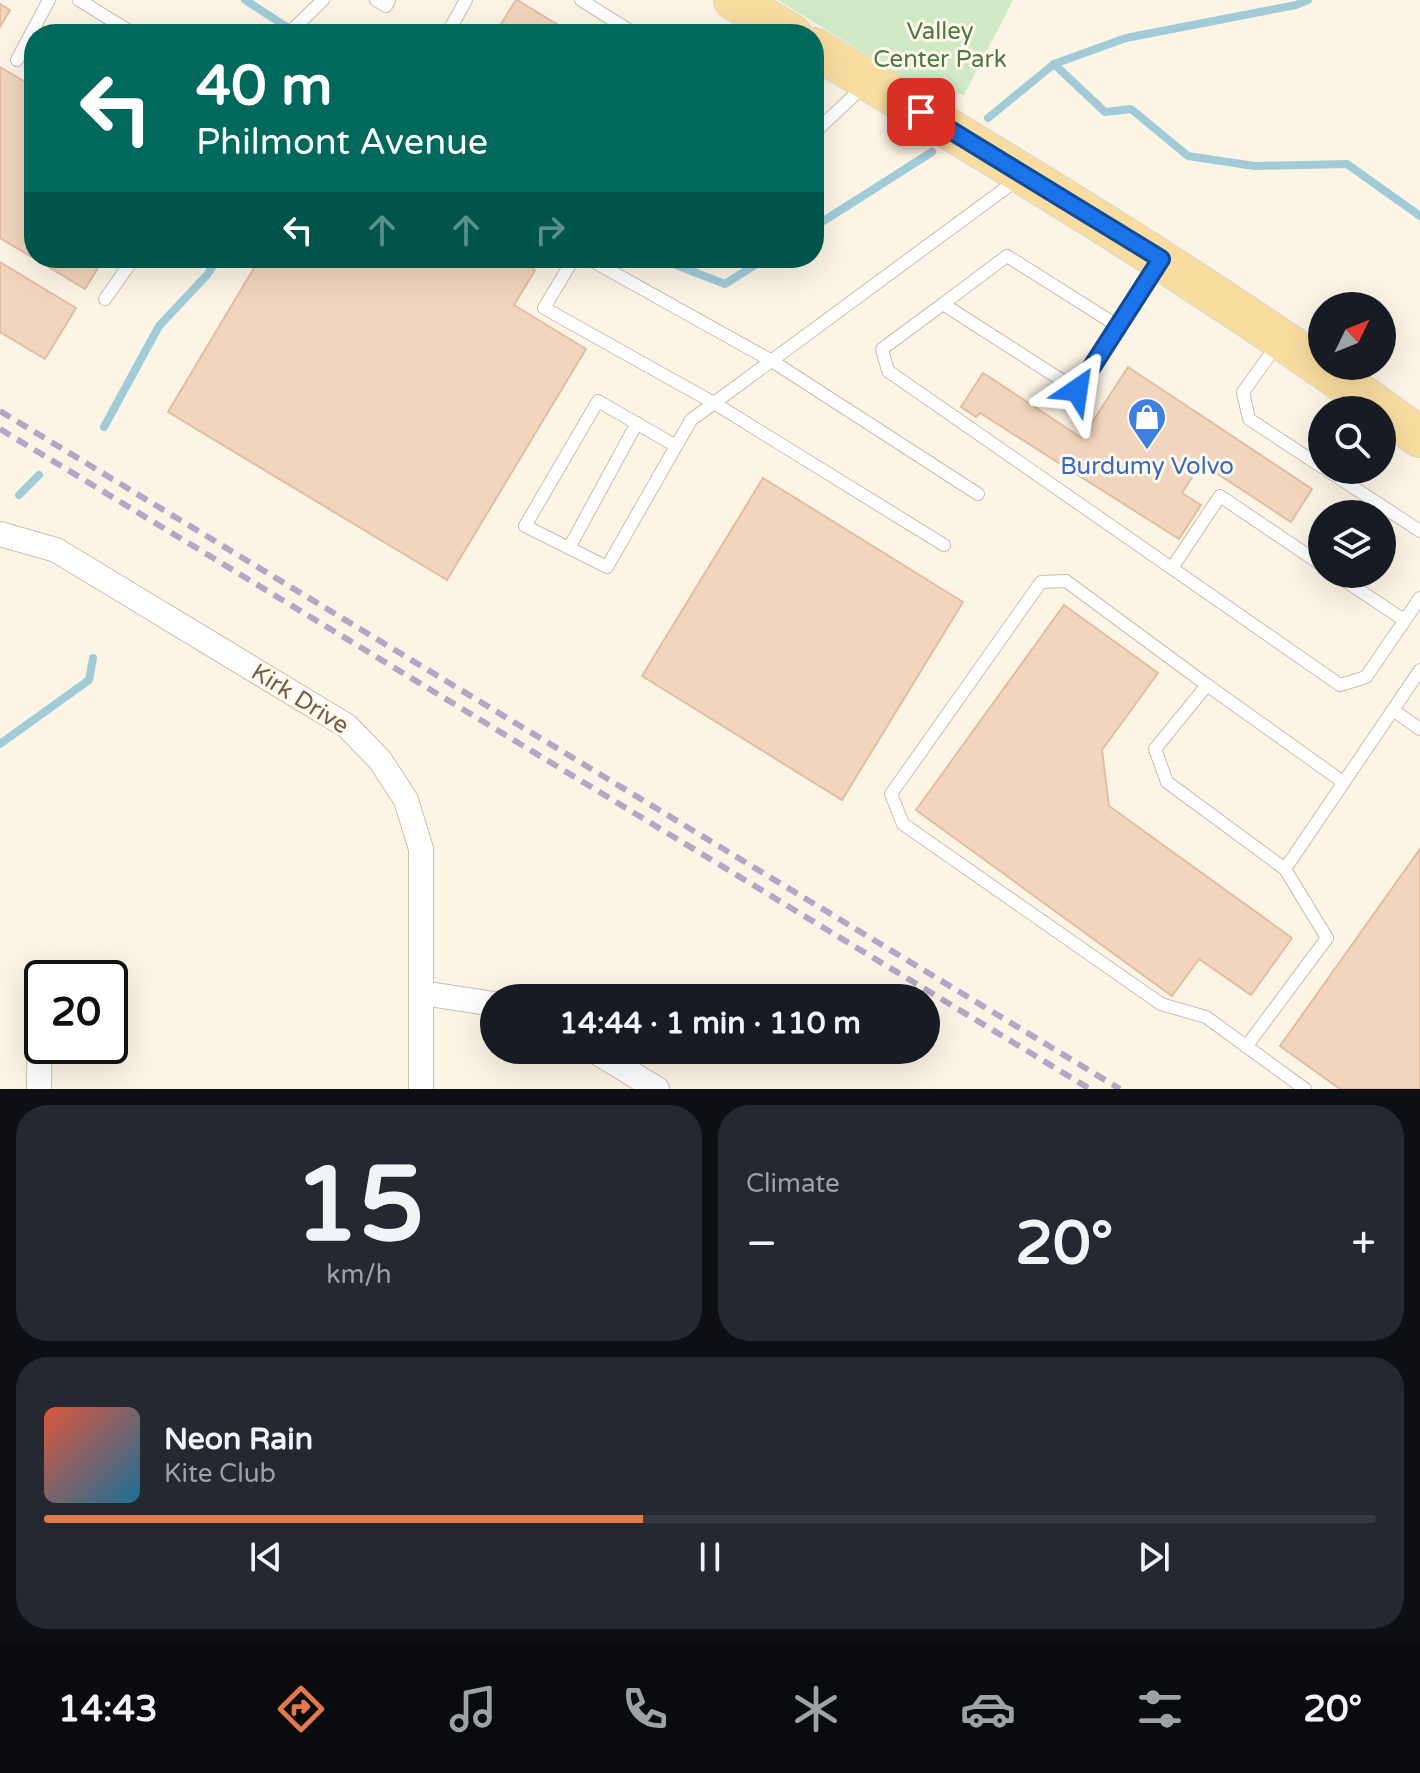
<!DOCTYPE html>
<html lang="en">
<head>
<meta charset="utf-8">
<style>
	:root { --surface:#171b24; --page:#242831; --text:#f1f3f6; --muted:#9ea1a6; --line:#363941; --accent:#e3784e }
	body { margin:0; font-family:"Varela Round",sans-serif; background:var(--page); color:var(--text); height:100vh; display:flex; flex-direction:column; font-size:30px; white-space:nowrap }
	* { box-sizing:border-box; margin:0 }
	p { font-size:26px; color:var(--muted) }
	.icon { flex:none; width:44px; height:44px; fill:none; stroke:currentColor; stroke-width:2; stroke-linecap:round; stroke-linejoin:round }
	.map { position:relative; height:1089px; overflow:hidden }
	.details { display:flex; flex-direction:column; gap:16px; padding:16px; background:#0d0f14; flex:1 }
	.details>* { flex:none }
	.top-card { position:absolute; left:24px; top:24px; width:800px; height:244px; border-radius:32px; box-shadow:0 8px 32px #0002; background:#00695c; color:#fff; overflow:hidden }
	.needle { width:52px; rotate:47deg }
	.controls { position:absolute; left:1308px; top:292px; display:grid; gap:16px }
	.controls a { display:grid; place-items:center; width:88px; height:88px; border-radius:50%; background:var(--surface); box-shadow:0 8px 32px #0002; font-size:40px }
	.speed { position:absolute; left:24px; top:960px; display:flex; gap:16px; font-size:40px; font-weight:700; text-align:center }
	.speed>* { display:grid; place-content:center; width:104px; height:104px; border-radius:50%; background:var(--surface); box-shadow:0 8px 32px #0002; line-height:1 }
	.speed .limit { border:4px solid #111; border-radius:12px; background:#fff; color:#111 }
	.pin { position:absolute; display:grid; place-items:center; width:68px; height:68px; color:#fff; margin:-34px; border-radius:16px; box-shadow:0 4px 12px #0006 }
	.me { position:absolute; width:88px; margin:-44px; rotate:32deg; stroke-linejoin:round; filter:drop-shadow(0 0 6px #0008) }
	.turn { display:flex; align-items:center; gap:28px; height:168px; padding:0 40px; font-size:36px }
	.turn .icon { width:104px; height:104px; stroke-width:2.5 }
	.turn b { display:block; font-size:56px; line-height:68px }
	.lanes { display:flex; align-items:center; height:76px; padding:0 40px; background:#0003; justify-content:center; gap:40px; direction:ltr }
	.lanes .off { opacity:.35 }
	.big { font-size:60px; font-weight:700; line-height:1.1 }
	.details .widget { flex:1; display:flex; flex-direction:column; justify-content:center; gap:12px; min-width:0; padding:0 28px; border-radius:32px; background:var(--page) }
	.details .dial { align-items:center; gap:0 }
	.dial b { font-size:104px; line-height:1 }
	.song { display:flex; align-items:center; gap:24px }
	.cover { width:96px; height:96px; border-radius:12px; background:linear-gradient(135deg,hsl(10 70% 55%),hsl(200 70% 35%)) }
	.played { height:8px; border-radius:4px; background:linear-gradient(90deg,var(--accent) 45%,var(--line) 45%) }
	.keys { display:flex; justify-content:space-around; direction:ltr }
	.heat { display:flex; justify-content:space-between; align-items:center; font-size:44px; direction:ltr }
	.details .tiles { flex:1; display:grid; gap:16px; grid-template-columns:1fr 1fr }
	.widget:last-child { grid-column:span 2 }
	.trip { position:absolute; left:480px; top:984px; width:460px; height:80px; border-radius:40px; background:var(--surface); box-shadow:0 8px 32px #0002; font-weight:700; line-height:80px; text-align:center }
	.tabs { display:flex; height:128px; justify-content:space-around; align-items:center; background:#090b0e; color:var(--muted) }
	.tabs .icon { width:56px; height:56px }
	.tabs .active { color:var(--accent) }
	.tabs b { font-size:36px; color:var(--text) }
	.map>svg:first-child { display:block }
	.green { fill:#d1e9c4 }
	.lines { fill:none; stroke-linecap:round; stroke-linejoin:round }
	.stream { stroke:#a1cbd7; stroke-width:8 }
	.building { fill:#f1d5be; stroke:#e3bd9f; stroke-width:2 }
	.service-casing { stroke:#cdbdac; stroke-width:14 }
	.minor-casing { stroke:#cdbdac; stroke-width:26 }
	.primary-casing { stroke:#dbd5d0; stroke-width:42 }
	.service { stroke:#fff; stroke-width:12 }
	.minor { stroke:#fff; stroke-width:24 }
	.primary { stroke:#f9dda0; stroke-width:40 }
	.rail { stroke:#b8a4c6; stroke-width:6; stroke-dasharray:12 8; stroke-linecap:butt }
	.route-casing { stroke:#114b97; stroke-width:20 }
	.route { stroke:#1a73e8; stroke-width:14 }
	.labels { text-anchor:middle; dominant-baseline:central; stroke-width:6; stroke-linejoin:round; paint-order:stroke }
	.park-label { font-size:24px; fill:#507a43; stroke:#fff8ec }
	.shop-label { font-size:24px; fill:#366cbe; stroke:#fff8ec }
	.street-label { font-size:24px; fill:#755c4b; stroke:#fff8ec }
</style>
</head>
<body>
<div class="map">
<svg width="1420" height="1089" viewBox="0 0 1420 1089">
	<rect width="100%" height="100%" fill="#fcf5e6"/>
	<path class="green" d="M778 0H1013L964 95 911 82Z"/>
	<g class="lines">
		<g class="stream">
			<path d="M245 0 293 31"/>
			<path d="M1054 64 1105 112 1131 109 1188 156 1254 166 1347 164 1420 216"/>
			<path d="M988 118 1054 64 1126 38 1296 5 1308 0"/>
			<path d="M814 227 932 152"/>
			<path d="M658 258 725 284 766 258"/>
			<path d="M104 427 159 326 207 275 218 258"/>
			<path d="M19 495 39 475"/>
			<path d="M0 744 89 680 93 658"/>
		</g>
	</g>
	<g class="building">
		<path d="M516 0H517L573 34H495Z"/>
		<path d="M0 4 10 10 0 27Z"/>
		<path d="M0 67 34 87V258H104L85 289 0 238Z"/>
		<path d="M260 258H515L535 270 514 305 586 349 447 580 168 412Z"/>
		<path d="M0 262 76 308 45 359 0 332Z"/>
		<path d="M1128 367 1312 489 1291 522 1201 463 1182 493 1201 505 1179 539 980 413 976 417 961 407 983 373 1082 438Z"/>
		<path d="M763 478 963 602 842 800 642 676Z"/>
		<path d="M1064 605 1158 673 1102 750 1109 806 1292 938 1251 995 1199 959 1172 996 916 810Z"/>
		<path d="M1420 849V1089H1340L1280 1046Z"/>
	</g>
	<g class="lines">
		<defs>
			<g id="service">
				<path d="M79 0 134 34"/>
				<path d="M376 0 386 6 389 0"/>
				<path d="M581 0 635 34"/>
				<path d="M288 34 323 0"/>
				<path d="M447 34 466 0"/>
				<path d="M17 60 49 0"/>
				<path d="M814 133 864 86"/>
				<path d="M574 258 544 308 714 403 944 545"/>
				<path d="M587 258 772 361 978 494"/>
				<path d="M1157 265 1077 390 943 304 882 349 888 371 1340 685 1366 677 1420 598"/>
				<path d="M105 299 134 258"/>
				<path d="M943 304 1007 256 1118 326"/>
				<path d="M1277 345 1243 392 1249 419 1322 467"/>
				<path d="M676 446 598 401 525 526 607 567 691 420 1018 179"/>
				<path d="M1327 470 1420 531"/>
				<path d="M569 548 637 423"/>
				<path d="M1172 568 1220 496 1322 565"/>
				<path d="M1335 574 1404 620"/>
				<path d="M1207 685 1343 782"/>
				<path d="M1393 710 1420 729"/>
				<path d="M1246 1047 1327 938 1285 869"/>
				<path d="M1305 1089 1206 1017 1161 1004 903 824 891 794 1041 582 1066 581 1207 685 1155 749 1167 782 1285 869 1420 670"/>
			</g>
			<g id="minor">
				<path d="M0 534 56 550 347 726 380 760 406 800 421 849V1089"/>
				<path d="M422 993 494 1004"/>
				<path d="M593 1050 657 1089"/>
				<path d="M39 1089 40 991"/>
			</g>
			<g id="primary">
				<path d="M734 0 791 34"/>
				<path d="M814 48C1020 171 1226 295 1420 437"/>
			</g>
		</defs>
		<use href="#service" class="service-casing"/>
		<use href="#minor" class="minor-casing"/>
		<use href="#primary" class="primary-casing"/>
		<use href="#service" class="service"/>
		<use href="#minor" class="minor"/>
		<use href="#primary" class="primary"/>
		<g class="rail">
			<path d="M0 411 1120 1089"/>
			<path d="M0 429 1090 1089"/>
		</g>
	</g>
	<g class="lines">
		<defs>
			<path id="route" d="M921 112 1161 259 1077 390"/>
		</defs>
		<use href="#route" class="route-casing"/>
		<use href="#route" class="route"/>
	</g>
	<defs>
		<symbol id="shop-pin" viewBox="-11 -11 22 30"><path d="M0 17L-7.5 6A9.5 9.5 0 1 1 7.5 6Z" fill="#3f7fe0" stroke="#fff8ec"/><path d="M-5-2.5h2.3a2.7 3.5 0 0 1 5.4 0H5L5.5 6h-11ZM-1.5-2.5h3a1.5 2.3 0 0 0-3 0Z" fill="#fff"/></symbol>
	</defs>
	<g fill-rule="evenodd">
		<use href="#shop-pin" x="1125" y="395" width="44" height="60"/>
	</g>
	<g class="labels">
		<g class="park-label">
			<text x="940" y="31">Valley<tspan x="940" dy="28">Center Park</tspan></text>
		</g>
		<g class="shop-label">
			<text x="1147" y="466">Burdumy Volvo</text>
		</g>
		<g class="street-label">
			<text transform="translate(300 699) rotate(32)">Kirk Drive</text>
		</g>
	</g>
</svg>
<div class="controls">
<a><svg class="needle" viewBox="-14 -14 28 28"><path d="M0-13l5 13h-10z" fill="#e53935"/><path d="M0 13l5-13h-10z" fill="#9ea1a6"/></svg></a>
<a><svg class="icon" aria-label="search" viewBox="0 0 24 24"><circle cx="10" cy="10" r="6"/><path d="M15 15l6 6"/></svg></a>
<a><svg class="icon" aria-label="layers" viewBox="0 0 24 24"><path d="M12 4l9 5-9 5-9-5zM3 14l9 5 9-5"/></svg></a>
</div>
<div class="speed"><div class="limit">20</div></div>
<div class="pin" style="left:921px;top:112px;background:#d93025"><svg class="icon" aria-label="arrive" viewBox="0 0 24 24"><path d="M6 21V4h12l-3 4 3 4H6"/></svg></div>
<svg class="me" style="left:1077px;top:390px" viewBox="-20 -20 40 40"><path d="M0-17L14 15 0 8-14 15z" fill="#1a73e8" stroke="#fff" stroke-width="4"/></svg>
<div class="trip">14:44 · 1 min · 110 m</div>
<div class="top-card">
<div class="turn"><svg class="icon" aria-label="left" viewBox="0 0 24 24"><path d="M17 20v-9H6M10 6l-5 5 5 5"/></svg><div><b>40 m</b>Philmont Avenue</div></div>
<div class="lanes"><svg class="icon" aria-label="left" viewBox="0 0 24 24"><path d="M17 20v-9H6M10 6l-5 5 5 5"/></svg><svg class="icon off" aria-label="ahead" viewBox="0 0 24 24"><path d="M12 20V5M6 11l6-6 6 6"/></svg><svg class="icon off" aria-label="ahead" viewBox="0 0 24 24"><path d="M12 20V5M6 11l6-6 6 6"/></svg><svg class="icon off" aria-label="right" viewBox="0 0 24 24"><path d="M7 20v-9h11M14 6l5 5-5 5"/></svg></div>
</div>
</div>
<section class="details">
<div class="tiles">
<div class="widget dial"><b>15</b><p>km/h</p></div>
<div class="widget"><p>Climate</p>
<div class="heat"><a>−</a><b class="big">20°</b><a>+</a></div>
</div>
<div class="widget">
<div class="song"><i class="cover"></i><div><b>Neon Rain</b><p>Kite Club</p></div></div>
<div class="played"></div>
<div class="keys"><svg class="icon" aria-label="previous" viewBox="0 0 24 24"><path d="M18 5L8 12l10 7zM5 5v14"/></svg><svg class="icon" aria-label="pause" viewBox="0 0 24 24"><path d="M8 5v14M16 5v14"/></svg><svg class="icon" aria-label="next" viewBox="0 0 24 24"><path d="M6 5l10 7-10 7zM19 5v14"/></svg></div>
</div>
</div>
</section>
<nav class="tabs">
<b>14:43</b>
<svg class="icon active" aria-label="directions" viewBox="0 0 24 24"><path d="M12 3l9 9-9 9-9-9zM9 14v-3h6M13 9l2 2-2 2"/></svg>
<svg class="icon" aria-label="music" viewBox="0 0 24 24"><path d="M9 18V5l10-2v13"/><circle cx="6" cy="18" r="3"/><circle cx="16" cy="16" r="3"/></svg>
<svg class="icon" aria-label="phone" viewBox="0 0 24 24"><path d="M5 4h4l2 5-3 2q2 4 5 5l2-3 5 2v4C11 20 4 13 5 4z"/></svg>
<svg class="icon" aria-label="climate" viewBox="0 0 24 24"><path d="M12 3v18M4 7l16 10M4 17L20 7"/></svg>
<svg class="icon" aria-label="car" viewBox="0 0 24 24"><path d="M5 17H2v-5l4-1 3-4h7l3 4 3 1v5h-3M9 17h6M6 11h13"/><circle cx="7" cy="17" r="2"/><circle cx="17" cy="17" r="2"/></svg>
<svg class="icon" aria-label="filters" viewBox="0 0 24 24"><path d="M4 7h16M4 17h16"/><circle cx="9" cy="7" r="2"/><circle cx="15" cy="17" r="2"/></svg>
<b>20°</b>
</nav>
</body>
</html>
